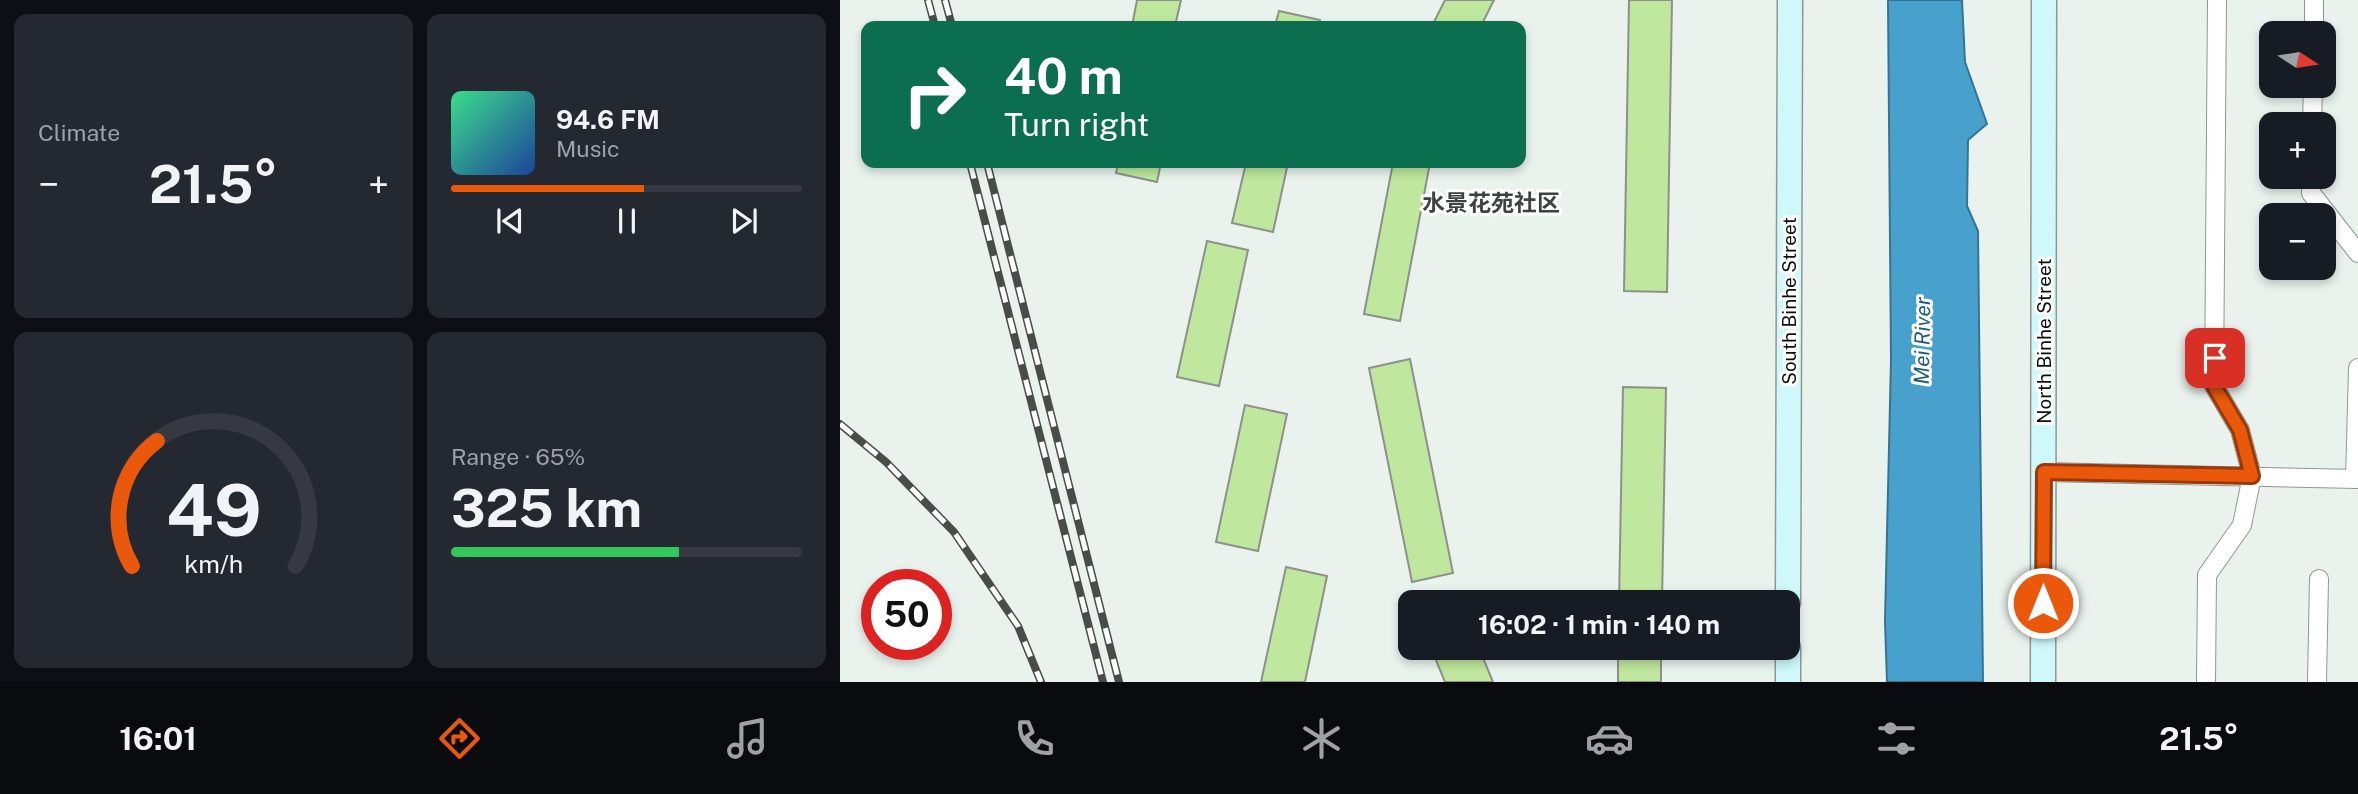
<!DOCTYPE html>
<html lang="en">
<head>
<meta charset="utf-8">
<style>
	:root { --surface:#171b24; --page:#242831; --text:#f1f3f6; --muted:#9ea1a6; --line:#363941; --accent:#ea580c }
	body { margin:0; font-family:"Public Sans","Noto Sans SC",sans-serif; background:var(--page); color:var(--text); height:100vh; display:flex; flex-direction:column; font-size:26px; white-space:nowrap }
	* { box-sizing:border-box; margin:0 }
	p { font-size:23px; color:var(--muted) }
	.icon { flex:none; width:38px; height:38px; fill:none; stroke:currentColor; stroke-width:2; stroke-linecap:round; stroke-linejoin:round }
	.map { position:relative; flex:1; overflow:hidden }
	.sheet { display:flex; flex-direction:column; gap:14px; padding:14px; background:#0d0f14; width:840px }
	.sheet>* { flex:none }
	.banner { position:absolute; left:21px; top:21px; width:665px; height:147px; border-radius:14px; box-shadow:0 4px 10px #0003; background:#0b6e4f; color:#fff; overflow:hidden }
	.needle { width:46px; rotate:102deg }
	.fabs { position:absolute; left:1419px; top:21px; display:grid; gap:14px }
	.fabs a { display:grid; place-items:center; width:77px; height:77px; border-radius:14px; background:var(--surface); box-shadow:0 4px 10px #0003; font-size:35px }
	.speed { position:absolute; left:21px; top:569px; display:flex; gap:14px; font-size:35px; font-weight:700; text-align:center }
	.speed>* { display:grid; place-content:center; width:91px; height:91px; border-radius:50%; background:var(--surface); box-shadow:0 4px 10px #0003; line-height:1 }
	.speed .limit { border:10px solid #d22; background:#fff; color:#111 }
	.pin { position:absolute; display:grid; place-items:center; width:60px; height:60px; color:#fff; margin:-30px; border-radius:14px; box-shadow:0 4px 10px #0006 }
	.me { position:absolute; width:77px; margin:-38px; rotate:0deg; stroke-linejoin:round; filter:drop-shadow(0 0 5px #0008) }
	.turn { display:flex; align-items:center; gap:24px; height:147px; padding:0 28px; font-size:32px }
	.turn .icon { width:91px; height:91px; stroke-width:2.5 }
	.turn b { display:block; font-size:49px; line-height:60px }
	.big { font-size:52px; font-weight:700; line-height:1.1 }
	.sheet .card { flex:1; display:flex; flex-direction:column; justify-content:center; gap:10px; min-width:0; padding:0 24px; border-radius:14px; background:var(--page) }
	.sheet .dial { align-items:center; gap:0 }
	.dial svg { height:182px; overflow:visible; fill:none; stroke:var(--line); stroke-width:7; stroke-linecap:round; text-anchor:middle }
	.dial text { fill:var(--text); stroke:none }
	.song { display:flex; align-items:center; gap:21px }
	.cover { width:84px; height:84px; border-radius:10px; background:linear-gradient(135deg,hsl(150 70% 55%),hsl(220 70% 35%)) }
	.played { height:7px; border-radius:4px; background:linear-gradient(90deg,var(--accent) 55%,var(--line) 55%) }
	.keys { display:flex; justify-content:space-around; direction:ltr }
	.heat { display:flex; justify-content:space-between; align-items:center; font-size:38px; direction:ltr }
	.charge { height:10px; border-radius:5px; background:linear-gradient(90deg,#34c759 65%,var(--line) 0) }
	.sheet .tiles { flex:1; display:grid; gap:14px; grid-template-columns:repeat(2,1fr) }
	.trip { position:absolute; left:558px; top:590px; width:402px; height:70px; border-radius:14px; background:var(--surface); box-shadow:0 4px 10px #0003; font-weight:700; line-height:70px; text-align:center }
	.tabs { display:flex; height:112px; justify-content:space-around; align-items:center; background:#090b0e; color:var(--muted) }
	.tabs .icon { width:49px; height:49px }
	.tabs .current { color:var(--accent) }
	.tabs b { font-size:32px; color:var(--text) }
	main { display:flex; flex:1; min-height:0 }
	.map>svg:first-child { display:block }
	.water { fill:#48a1cc; stroke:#357592; stroke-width:2 }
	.building { fill:#bfe79d; stroke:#8d918a; stroke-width:2 }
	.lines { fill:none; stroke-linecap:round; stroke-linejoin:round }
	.street-casing { stroke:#909894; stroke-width:20 }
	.secondary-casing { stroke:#909894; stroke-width:27 }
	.street { stroke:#fff; stroke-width:18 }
	.secondary { stroke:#cef8fa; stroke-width:24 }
	.rail-casing { stroke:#484d4b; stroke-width:8 }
	.rail { stroke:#fff; stroke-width:5; stroke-dasharray:16; stroke-linecap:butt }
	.route-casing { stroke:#983908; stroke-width:18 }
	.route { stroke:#ea580c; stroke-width:12 }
	.labels { text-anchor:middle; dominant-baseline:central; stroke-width:6; stroke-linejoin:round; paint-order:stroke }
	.street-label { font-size:19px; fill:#0a0d0c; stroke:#fff }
	.water-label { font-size:21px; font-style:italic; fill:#185c7a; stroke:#fff }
	.quarter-label { font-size:23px; font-weight:bold; fill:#3c4340; stroke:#fff }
</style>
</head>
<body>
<main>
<section class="sheet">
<div class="tiles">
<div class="card"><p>Climate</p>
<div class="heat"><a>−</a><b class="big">21.5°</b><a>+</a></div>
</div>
<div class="card">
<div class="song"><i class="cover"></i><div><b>94.6 FM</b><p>Music</p></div></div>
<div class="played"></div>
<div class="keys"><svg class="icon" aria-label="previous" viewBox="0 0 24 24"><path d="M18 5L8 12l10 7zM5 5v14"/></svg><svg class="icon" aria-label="pause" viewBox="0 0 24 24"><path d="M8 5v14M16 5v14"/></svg><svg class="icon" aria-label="next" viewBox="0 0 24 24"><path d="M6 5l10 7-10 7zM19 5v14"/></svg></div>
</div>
<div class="card dial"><svg viewBox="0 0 100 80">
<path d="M14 69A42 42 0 1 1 86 69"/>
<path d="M14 69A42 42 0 0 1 25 14" stroke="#ea580c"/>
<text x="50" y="56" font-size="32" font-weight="700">49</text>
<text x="50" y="72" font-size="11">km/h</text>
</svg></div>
<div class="card"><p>Range · 65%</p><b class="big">325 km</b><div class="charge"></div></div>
</div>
</section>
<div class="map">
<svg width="1518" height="682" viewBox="0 0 1518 682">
	<rect width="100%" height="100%" fill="#e9f2ed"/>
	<path class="water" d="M1048 0H1122L1125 62 1147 124 1128 140 1127 206 1138 231 1143 682H1047L1045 621 1051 360Z"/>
	<g class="building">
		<path d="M297 0H341L335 26H292Z"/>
		<path d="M605 0H654L641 26H592Z"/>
		<path d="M789 0H832L827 292 784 291Z"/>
		<path d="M439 11 480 20 478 26H435Z"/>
		<path d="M278 163H321L317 182 276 173Z"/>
		<path d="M406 163H448L433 232 392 223Z"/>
		<path d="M553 163H590L560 321 524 314Z"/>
		<path d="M367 241 408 250 379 386 337 377Z"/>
		<path d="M570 359 613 573 572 582 529 368Z"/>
		<path d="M783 387 826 388 822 602H779Z"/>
		<path d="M405 405 447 414 418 551 376 542Z"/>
		<path d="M446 567 487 576 465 682H421Z"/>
		<path d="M591 648H639L653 682H605Z"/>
		<rect x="778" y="648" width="43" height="34"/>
	</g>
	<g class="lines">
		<defs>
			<g id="street">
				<path d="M1474 33V0"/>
				<path d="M1472 124 1473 86"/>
				<path d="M1471 177V193L1518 253"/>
				<path d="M1204 472 1518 479"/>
				<path d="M1515 479 1518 368"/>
				<path d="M1366 682 1367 575 1402 525 1412 476 1400 430 1374 386 1377 0"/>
				<path d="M1477 682 1479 579"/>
			</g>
			<g id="secondary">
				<path d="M948 602 950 0"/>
				<path d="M948 682V648"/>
				<path d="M1203 682 1204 0"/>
			</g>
		</defs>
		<use href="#street" class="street-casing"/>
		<use href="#secondary" class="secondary-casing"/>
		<use href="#street" class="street"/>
		<use href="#secondary" class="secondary"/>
		<defs>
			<g id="rail">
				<path d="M88 0 95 26"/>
				<path d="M105 0 112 26"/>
				<path d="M130 163 263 682"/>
				<path d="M147 163 279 682"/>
				<path d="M0 424 46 462 114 532 178 626 201 682"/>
			</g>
		</defs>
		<use href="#rail" class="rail-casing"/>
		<use href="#rail" class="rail"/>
	</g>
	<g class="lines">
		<defs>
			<path id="route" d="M1203 603 1204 472 1412 476 1400 430 1374 386 1375 358"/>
		</defs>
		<use href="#route" class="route-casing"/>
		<use href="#route" class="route"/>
	</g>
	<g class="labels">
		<g class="street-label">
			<text transform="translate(949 301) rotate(-90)">South Binhe Street</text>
			<text transform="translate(1204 341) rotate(-90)">North Binhe Street</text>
		</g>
		<g class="water-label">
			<text transform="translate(1082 341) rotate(-89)">Mei River</text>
		</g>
		<g class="quarter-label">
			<text x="651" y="202">水景花苑社区</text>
		</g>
	</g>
</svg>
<div class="fabs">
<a><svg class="needle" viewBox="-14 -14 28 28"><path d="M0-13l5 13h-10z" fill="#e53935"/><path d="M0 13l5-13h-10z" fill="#9ea1a6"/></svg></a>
<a>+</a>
<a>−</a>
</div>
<div class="speed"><div class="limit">50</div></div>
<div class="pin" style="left:1375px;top:358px;background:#d93025"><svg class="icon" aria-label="arrive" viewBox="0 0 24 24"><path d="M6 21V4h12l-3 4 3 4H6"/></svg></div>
<svg class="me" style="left:1203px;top:603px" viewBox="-20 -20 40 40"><circle r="17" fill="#ea580c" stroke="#fff" stroke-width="3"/><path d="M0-11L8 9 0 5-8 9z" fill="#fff"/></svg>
<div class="trip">16:02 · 1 min · 140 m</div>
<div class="banner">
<div class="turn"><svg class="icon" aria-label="right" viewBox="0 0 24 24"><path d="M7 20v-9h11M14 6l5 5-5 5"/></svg><div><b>40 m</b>Turn right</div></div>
</div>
</div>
</main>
<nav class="tabs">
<b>16:01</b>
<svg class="icon current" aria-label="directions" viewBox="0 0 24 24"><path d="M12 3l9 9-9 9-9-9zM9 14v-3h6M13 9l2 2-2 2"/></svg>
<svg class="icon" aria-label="music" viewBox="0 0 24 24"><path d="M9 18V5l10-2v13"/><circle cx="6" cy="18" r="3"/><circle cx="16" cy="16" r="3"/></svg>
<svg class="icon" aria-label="phone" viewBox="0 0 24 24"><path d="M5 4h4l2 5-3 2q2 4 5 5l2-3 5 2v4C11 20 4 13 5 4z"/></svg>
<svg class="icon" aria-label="climate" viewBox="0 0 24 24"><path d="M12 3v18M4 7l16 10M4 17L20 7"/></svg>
<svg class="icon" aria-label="car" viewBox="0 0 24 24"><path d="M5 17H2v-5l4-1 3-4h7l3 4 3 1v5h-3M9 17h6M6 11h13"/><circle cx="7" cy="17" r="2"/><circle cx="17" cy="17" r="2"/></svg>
<svg class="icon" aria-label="filters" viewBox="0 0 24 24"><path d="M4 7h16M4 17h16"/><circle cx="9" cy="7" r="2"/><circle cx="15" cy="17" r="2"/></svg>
<b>21.5°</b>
</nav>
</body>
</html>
